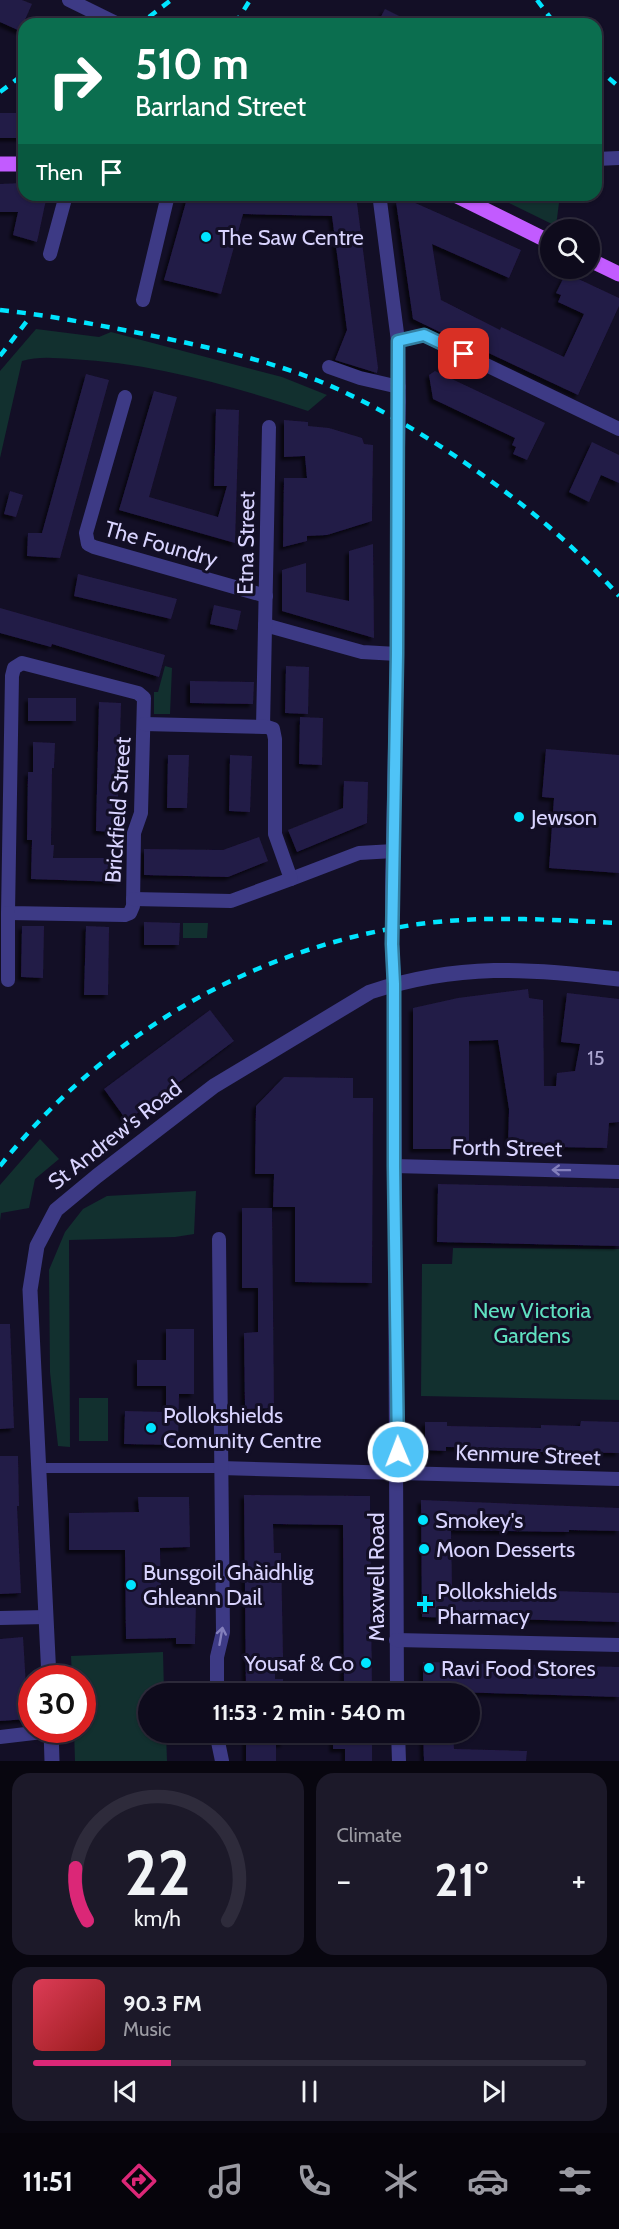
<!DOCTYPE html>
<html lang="en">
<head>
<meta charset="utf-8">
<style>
	:root { --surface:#0e0b1c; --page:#1c1929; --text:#f1f3f6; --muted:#9b9ba3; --line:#2e2b3b; --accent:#db2777 }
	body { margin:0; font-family:Cabin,sans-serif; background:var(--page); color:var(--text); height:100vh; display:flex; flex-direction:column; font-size:22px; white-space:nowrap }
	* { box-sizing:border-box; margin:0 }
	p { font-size:20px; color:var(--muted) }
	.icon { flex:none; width:33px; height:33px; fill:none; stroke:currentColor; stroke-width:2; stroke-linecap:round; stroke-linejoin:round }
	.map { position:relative; height:1761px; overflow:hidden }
	.panel { display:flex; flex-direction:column; gap:12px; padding:12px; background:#08060f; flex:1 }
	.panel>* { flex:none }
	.guide { position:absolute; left:18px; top:18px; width:584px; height:183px; border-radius:18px; box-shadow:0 2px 4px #0004,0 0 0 2px var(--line); background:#0b6e4f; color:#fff; overflow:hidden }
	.controls { position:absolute; left:540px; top:219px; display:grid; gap:12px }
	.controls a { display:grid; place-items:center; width:60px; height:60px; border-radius:50%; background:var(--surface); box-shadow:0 2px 4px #0004,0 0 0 2px var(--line); font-size:30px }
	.speed { position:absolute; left:18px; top:1665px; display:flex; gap:12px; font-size:30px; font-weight:700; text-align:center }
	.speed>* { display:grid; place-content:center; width:78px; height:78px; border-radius:50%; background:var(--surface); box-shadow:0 2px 4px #0004,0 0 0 2px var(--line); line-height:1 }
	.speed .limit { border:9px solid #d22; background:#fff; color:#111 }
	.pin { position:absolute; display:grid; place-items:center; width:51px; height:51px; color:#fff; margin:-26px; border-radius:12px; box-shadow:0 3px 9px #0006 }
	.me { position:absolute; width:66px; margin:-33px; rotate:359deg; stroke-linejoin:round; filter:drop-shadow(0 0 4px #0008) }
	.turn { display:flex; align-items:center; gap:21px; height:126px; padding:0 18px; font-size:27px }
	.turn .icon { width:78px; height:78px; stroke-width:2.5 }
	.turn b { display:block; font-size:42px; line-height:51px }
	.then { display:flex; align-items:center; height:57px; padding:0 18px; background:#0003; gap:12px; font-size:22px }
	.big { font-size:45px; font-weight:700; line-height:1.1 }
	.panel .card { flex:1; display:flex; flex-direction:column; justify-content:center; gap:9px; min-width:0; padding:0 21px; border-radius:18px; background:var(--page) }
	.panel .dial { align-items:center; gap:0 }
	.dial svg { height:156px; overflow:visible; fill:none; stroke:var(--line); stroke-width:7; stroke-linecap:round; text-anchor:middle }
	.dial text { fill:var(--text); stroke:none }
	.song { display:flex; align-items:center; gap:18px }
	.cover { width:72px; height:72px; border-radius:9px; background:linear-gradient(135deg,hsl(350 70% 55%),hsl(0 70% 35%)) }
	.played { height:6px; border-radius:3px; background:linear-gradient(90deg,var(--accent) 25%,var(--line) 25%) }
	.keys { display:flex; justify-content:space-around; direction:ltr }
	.heat { display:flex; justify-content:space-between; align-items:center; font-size:33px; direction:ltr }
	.panel .tiles { flex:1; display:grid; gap:12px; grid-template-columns:1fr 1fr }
	.card:last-child { grid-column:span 2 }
	.trip { position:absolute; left:138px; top:1683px; width:342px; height:60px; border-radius:30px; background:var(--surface); box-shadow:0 2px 4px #0004,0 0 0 2px var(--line); font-weight:700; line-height:60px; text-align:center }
	.tab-bar { display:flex; height:96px; justify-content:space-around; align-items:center; background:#06040b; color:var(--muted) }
	.tab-bar .icon { width:42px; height:42px }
	.tab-bar .on { color:var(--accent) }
	.tab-bar b { font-size:27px; color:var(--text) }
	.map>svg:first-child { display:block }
	.green { fill:#12302f }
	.building { fill:#241b47; filter:url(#shadow) }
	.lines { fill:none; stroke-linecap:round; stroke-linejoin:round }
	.pedestrian { stroke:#3d3a85; stroke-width:10 }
	.minor { stroke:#3d3a85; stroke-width:14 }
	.tertiary { stroke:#3d3a85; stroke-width:15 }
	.primary { stroke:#c25bff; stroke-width:15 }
	.rail { stroke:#00e5ff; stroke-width:4.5; stroke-dasharray:9 8; stroke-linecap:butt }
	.minor-bridge { stroke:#3d3a85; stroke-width:14 }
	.oneway { stroke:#837fbc }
	.route-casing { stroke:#337fa1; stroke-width:15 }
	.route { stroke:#4fc3f7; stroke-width:10 }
	.poi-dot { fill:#00e5ff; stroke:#130f26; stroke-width:2 }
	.labels { text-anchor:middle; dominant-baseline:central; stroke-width:6; stroke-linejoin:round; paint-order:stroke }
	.number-label { font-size:20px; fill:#aca6d1 }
	.poi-label { font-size:22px; fill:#d9d4ff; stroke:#130f26; text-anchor:start }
	.street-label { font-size:22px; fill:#d9d4ff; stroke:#130f26 }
	.park-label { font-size:22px; fill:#5fe0c0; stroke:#130f26 }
</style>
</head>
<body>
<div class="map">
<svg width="619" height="1761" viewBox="0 0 619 1761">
	<defs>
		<filter id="shadow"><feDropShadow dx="-3.5" dy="3.5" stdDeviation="1.5" flood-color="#0009"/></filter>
	</defs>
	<rect width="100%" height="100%" fill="#130f26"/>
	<g class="green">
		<path d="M493 195H560L556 226Z"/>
		<path d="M36 329 99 337 111 332 282 377 327 395 308 411C232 386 153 363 72 359 55 358 38 356 22 361L0 458V371Z"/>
		<path d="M165 666 172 668 170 714H154V692H158Z"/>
		<path d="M183 923H208L207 938H183Z"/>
		<path d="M40 1139 59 1159 35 1179 29 1208 1 1213 0 1221V1185Z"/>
		<path d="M196 1191 194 1234 175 1237 69 1240 70 1447 58 1446 50 1372 49 1270 65 1232 83 1209 107 1196Z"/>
		<path d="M453 1248 619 1249V1400L421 1396 422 1264H452Z"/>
		<rect x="79" y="1398" width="29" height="43"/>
		<path d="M163 1652 164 1693 148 1694V1732L166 1733 167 1761H75L74 1730H82V1678H72L71 1656Z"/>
	</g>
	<g class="building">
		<path d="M0 0H22L32 4 20 31 0 22Z"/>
		<path d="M385 9 415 24H377Z"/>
		<rect x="0" y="113" width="24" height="25"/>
		<path d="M24 183V195H47L37 242 13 235 18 212H0V184Z"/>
		<path d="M188 195H356L378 368 377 373 335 360 347 330 332 216 243 214 221 294 164 280Z"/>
		<path d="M404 198 521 250 509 278 432 244 441 300 500 330 501 327 564 357 584 314 558 302 561 295 556 293 564 277 571 280 572 276 619 298V306L578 395 480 349 479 351 413 319 396 202Z"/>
		<path d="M435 371 545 423 527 460 513 454 516 447 512 445 515 438 433 399 429 375Z"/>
		<path d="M86 374 109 380 60 558 27 556 28 533H42Z"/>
		<path d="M154 391 177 397 149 497 218 517 227 486H214L216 409 239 410 235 543 119 510Z"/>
		<path d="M284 420 308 422V426L329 428 362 438 364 444 373 445 372 521 327 535 307 536V541L283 547 284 478H307L305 456 284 457Z"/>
		<path d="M592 442 619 455V483L601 475 589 502 569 492Z"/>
		<path d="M10 491 23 495 16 517 4 514Z"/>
		<path d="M373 544 374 638 282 611V570L306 563V592L349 601V551Z"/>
		<path d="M78 574 177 599 171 619 74 596Z"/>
		<path d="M214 605 241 611 237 630 210 624Z"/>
		<path d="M0 608 165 655 159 677 52 644 51 647 0 633Z"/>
		<path d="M286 666 309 667 308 714 285 713Z"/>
		<path d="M190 681 254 682 253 704 190 703Z"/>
		<rect x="28" y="698" width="48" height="23"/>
		<path d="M99 702 121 703 117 832 96 831Z"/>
		<path d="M300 717 323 718 322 765 299 764Z"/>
		<path d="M33 742 55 743 54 768H52L51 845H54L53 858H119V882L31 879 32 840H27L28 772H33Z"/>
		<path d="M546 749 619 755V873L549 868 554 798 542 797Z"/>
		<path d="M168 755H189L187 808H167Z"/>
		<path d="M230 755 252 756 250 812 229 811Z"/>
		<path d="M344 781 368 782 367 823 297 852 288 830 343 808Z"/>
		<path d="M259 837 268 861 228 877 144 875V849L223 850Z"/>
		<path d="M144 922 180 923 179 945H144Z"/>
		<path d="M22 926H44L43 978 21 977Z"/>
		<path d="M86 926 109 927 108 995H84Z"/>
		<path d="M528 989 529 998 543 1000 544 1086H556L557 1073 575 1071 580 1044 561 1042 567 993 619 999V1122L609 1123 607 1148 508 1146 509 1109 498 1040 469 1041V1149H413V1008L458 998Z"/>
		<path d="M210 1010 234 1041 127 1121 104 1089Z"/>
		<path d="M284 1077 353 1078V1098H373L372 1283 295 1282V1207H273L274 1174H255L256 1106Z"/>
		<path d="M438 1184 619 1188V1246L437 1242Z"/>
		<path d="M242 1208H272L274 1408 245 1409 244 1333 258 1332V1288H242Z"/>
		<path d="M0 1324H10L14 1428 0 1429Z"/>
		<path d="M166 1329H194V1394H179L178 1445 124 1444 125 1411 166 1412V1386H137V1360H166Z"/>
		<path d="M581 1421 619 1422V1453L540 1452 541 1449 446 1447V1451L425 1450V1422H447V1426L541 1428V1425L580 1426Z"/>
		<path d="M0 1456H18L19 1506H17L21 1593 0 1594Z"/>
		<path d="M244 1495 370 1496 372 1694H344L343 1525 273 1524 274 1553H281L283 1657H275V1679H283V1694H246Z"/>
		<path d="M138 1497H189L190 1547 160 1548 161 1600H196L195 1644H176V1638L126 1639 125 1550H69V1513L139 1512Z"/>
		<path d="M421 1500 619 1508V1531L569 1530V1532L451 1530 452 1588 619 1593V1622L422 1617Z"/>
		<path d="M23 1637 28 1719 0 1721V1639Z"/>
		<path d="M423 1662 619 1667V1697L453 1692 423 1694Z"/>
		<path d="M246 1732H284V1744H276V1761H246Z"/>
		<path d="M333 1732H372V1761H345V1749H333Z"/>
		<path d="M423 1732H453L454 1749 527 1751 526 1761H424Z"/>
	</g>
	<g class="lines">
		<path class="pedestrian" d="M39 1468H220"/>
		<g class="minor">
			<path d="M69 0 118 24"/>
			<path d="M596 159 619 158"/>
			<path d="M380 201 398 341 399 401"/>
			<path d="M50 254 66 195"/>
			<path d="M143 300 168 195"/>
			<path d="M398 341 424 335 619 429"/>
			<path d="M329 367 360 378 399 387"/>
			<path d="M125 397 86 533 88 544 94 547 266 596"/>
			<path d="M265 625 362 652 397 654"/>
			<path d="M22 663 138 693 144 698 141 813 134 833 133 906 130 913 125 915 8 913 12 676 14 668Z"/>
			<path d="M263 727 269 427"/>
			<path d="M291 879 359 853 394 851"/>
			<path d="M392 888 397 654 398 448"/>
			<path d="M133 899 231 901 291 879 275 834V739L273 729 267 727 144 724"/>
			<path d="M392 944 394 984 397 1694"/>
			<path d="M8 980V913"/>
			<path d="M394 1166 619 1172"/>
			<path d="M220 1468 619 1479"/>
			<path d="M0 1618 46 1617"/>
			<path d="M396 1640 619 1645"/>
			<path d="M217 1694V1657L223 1632 219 1239"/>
			<path d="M216 1732 222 1761"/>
			<path d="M398 1732 399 1761"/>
			<path d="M0 1737 51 1731"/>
		</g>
		<g class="tertiary">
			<path d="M49 1678 30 1290 37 1246 56 1210 97 1176 214 1086 370 992C458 963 529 968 619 979"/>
			<path d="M51 1730 52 1761"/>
		</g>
		<g class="primary">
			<path d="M0 164H24"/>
			<path d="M455 195 550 242"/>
			<path d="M590 260 619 274"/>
		</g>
		<g class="rail">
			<path d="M537 0 555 24"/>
			<path d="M149 17 171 0"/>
			<path d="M235 24 250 0"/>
			<path d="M596 67 619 87"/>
			<path d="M0 92 24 74"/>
			<path d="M0 310C47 315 93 324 139 333 199 345 261 358 319 381 363 399 406 424 446 450 511 493 568 538 619 596"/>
			<path d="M0 356 27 321"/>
			<path d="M0 1166C105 1034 252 948 419 924 485 915 553 920 619 923"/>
		</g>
		<g class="minor-bridge">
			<path d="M398 448 399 401"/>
			<path d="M392 944V888"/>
		</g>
	</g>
	<defs><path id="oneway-shaft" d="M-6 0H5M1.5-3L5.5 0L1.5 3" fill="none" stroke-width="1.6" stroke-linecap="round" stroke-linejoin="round" transform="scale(1.5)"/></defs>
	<g class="oneway">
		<use href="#oneway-shaft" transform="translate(561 1170) rotate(-179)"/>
		<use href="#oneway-shaft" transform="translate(221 1636) rotate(-80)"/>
	</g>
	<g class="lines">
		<defs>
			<path id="route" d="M398 1452 394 1166V984L392 944 397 654 398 341 424 335 464 354"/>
		</defs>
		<use href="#route" class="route-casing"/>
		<use href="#route" class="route"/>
	</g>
	<g class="poi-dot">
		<circle cx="206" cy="237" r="6"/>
		<circle cx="519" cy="817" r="6"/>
		<circle cx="151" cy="1428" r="6"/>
		<circle cx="423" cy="1520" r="6"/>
		<circle cx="424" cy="1549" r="6"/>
		<circle cx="131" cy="1585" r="6"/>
		<path d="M422 1595h6v6h6v6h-6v6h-6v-6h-6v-6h6z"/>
		<circle cx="366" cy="1663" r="6"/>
		<circle cx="429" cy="1668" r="6"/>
	</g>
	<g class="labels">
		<g class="number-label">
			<text x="596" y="1058">15</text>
		</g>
		<g class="poi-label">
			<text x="218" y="237">The Saw Centre</text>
			<text x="531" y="817">Jewson</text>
			<text x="163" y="1415">Pollokshields<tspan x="163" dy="25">Comunity Centre</tspan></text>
			<text x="435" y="1520">Smokey's</text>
			<text x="436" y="1549">Moon Desserts</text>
			<text x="143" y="1572">Bunsgoil Ghàidhlig<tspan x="143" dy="25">Ghleann Dail</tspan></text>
			<text x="437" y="1591">Pollokshields<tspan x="437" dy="25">Pharmacy</tspan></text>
			<text x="354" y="1663" text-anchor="end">Yousaf &amp; Co</text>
			<text x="441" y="1668">Ravi Food Stores</text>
		</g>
		<g class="street-label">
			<text transform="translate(246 543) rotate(-89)">Etna Street</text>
			<text transform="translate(161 544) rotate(16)">The Foundry</text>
			<text transform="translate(118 810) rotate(-86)">Brickfield Street</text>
			<text transform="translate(115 1135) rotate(-38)">St Andrew's Road</text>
			<text transform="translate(507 1148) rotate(1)">Forth Street</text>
			<text transform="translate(528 1455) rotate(2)">Kenmure Street</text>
			<text transform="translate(376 1577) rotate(-90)">Maxwell Road</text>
		</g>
		<g class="park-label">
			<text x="532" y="1310">New Victoria<tspan x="532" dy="25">Gardens</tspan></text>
		</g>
	</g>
</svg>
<div class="controls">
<a><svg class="icon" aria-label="search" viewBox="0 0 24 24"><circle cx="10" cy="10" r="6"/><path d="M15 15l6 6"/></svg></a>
</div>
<div class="speed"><div class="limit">30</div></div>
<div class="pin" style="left:464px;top:354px;background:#d93025"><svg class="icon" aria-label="arrive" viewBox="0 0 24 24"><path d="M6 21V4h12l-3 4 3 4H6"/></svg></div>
<svg class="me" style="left:398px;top:1452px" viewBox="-20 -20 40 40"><circle r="17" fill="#4fc3f7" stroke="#fff" stroke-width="3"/><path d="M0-11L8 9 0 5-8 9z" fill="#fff"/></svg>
<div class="trip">11:53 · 2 min · 540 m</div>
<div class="guide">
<div class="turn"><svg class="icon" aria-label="right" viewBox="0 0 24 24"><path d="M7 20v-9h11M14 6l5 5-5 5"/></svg><div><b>510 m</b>Barrland Street</div></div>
<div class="then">Then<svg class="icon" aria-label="arrive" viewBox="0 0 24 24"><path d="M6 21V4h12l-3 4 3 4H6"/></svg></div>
</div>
</div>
<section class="panel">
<div class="tiles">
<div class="card dial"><svg viewBox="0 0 100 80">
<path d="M14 69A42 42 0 1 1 86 69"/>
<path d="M14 69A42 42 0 0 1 8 42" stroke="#db2777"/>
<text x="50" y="56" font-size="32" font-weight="700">22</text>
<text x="50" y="72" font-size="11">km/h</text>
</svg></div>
<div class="card"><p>Climate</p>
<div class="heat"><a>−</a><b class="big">21°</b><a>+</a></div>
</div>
<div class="card">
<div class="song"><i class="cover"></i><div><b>90.3 FM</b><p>Music</p></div></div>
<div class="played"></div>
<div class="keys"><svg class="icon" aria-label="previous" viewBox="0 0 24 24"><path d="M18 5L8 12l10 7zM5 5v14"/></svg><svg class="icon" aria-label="pause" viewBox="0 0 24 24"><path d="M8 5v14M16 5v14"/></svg><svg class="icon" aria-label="next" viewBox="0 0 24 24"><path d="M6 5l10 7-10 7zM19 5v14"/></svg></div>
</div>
</div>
</section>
<nav class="tab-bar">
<b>11:51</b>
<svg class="icon on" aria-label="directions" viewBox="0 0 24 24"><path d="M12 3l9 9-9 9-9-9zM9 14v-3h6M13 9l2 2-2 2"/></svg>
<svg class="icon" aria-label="music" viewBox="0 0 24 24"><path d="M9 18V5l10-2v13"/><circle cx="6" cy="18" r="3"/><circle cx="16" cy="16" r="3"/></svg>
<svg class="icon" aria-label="phone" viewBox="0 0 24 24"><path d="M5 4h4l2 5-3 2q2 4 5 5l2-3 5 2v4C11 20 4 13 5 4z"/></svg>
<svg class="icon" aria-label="climate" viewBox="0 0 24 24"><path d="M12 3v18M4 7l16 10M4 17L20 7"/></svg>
<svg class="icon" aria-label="car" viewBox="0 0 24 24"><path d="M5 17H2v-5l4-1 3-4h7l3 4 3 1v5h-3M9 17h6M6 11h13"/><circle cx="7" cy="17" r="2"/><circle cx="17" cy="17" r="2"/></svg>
<svg class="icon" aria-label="filters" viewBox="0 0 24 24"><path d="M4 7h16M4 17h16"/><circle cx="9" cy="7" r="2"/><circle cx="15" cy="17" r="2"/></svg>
</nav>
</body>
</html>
